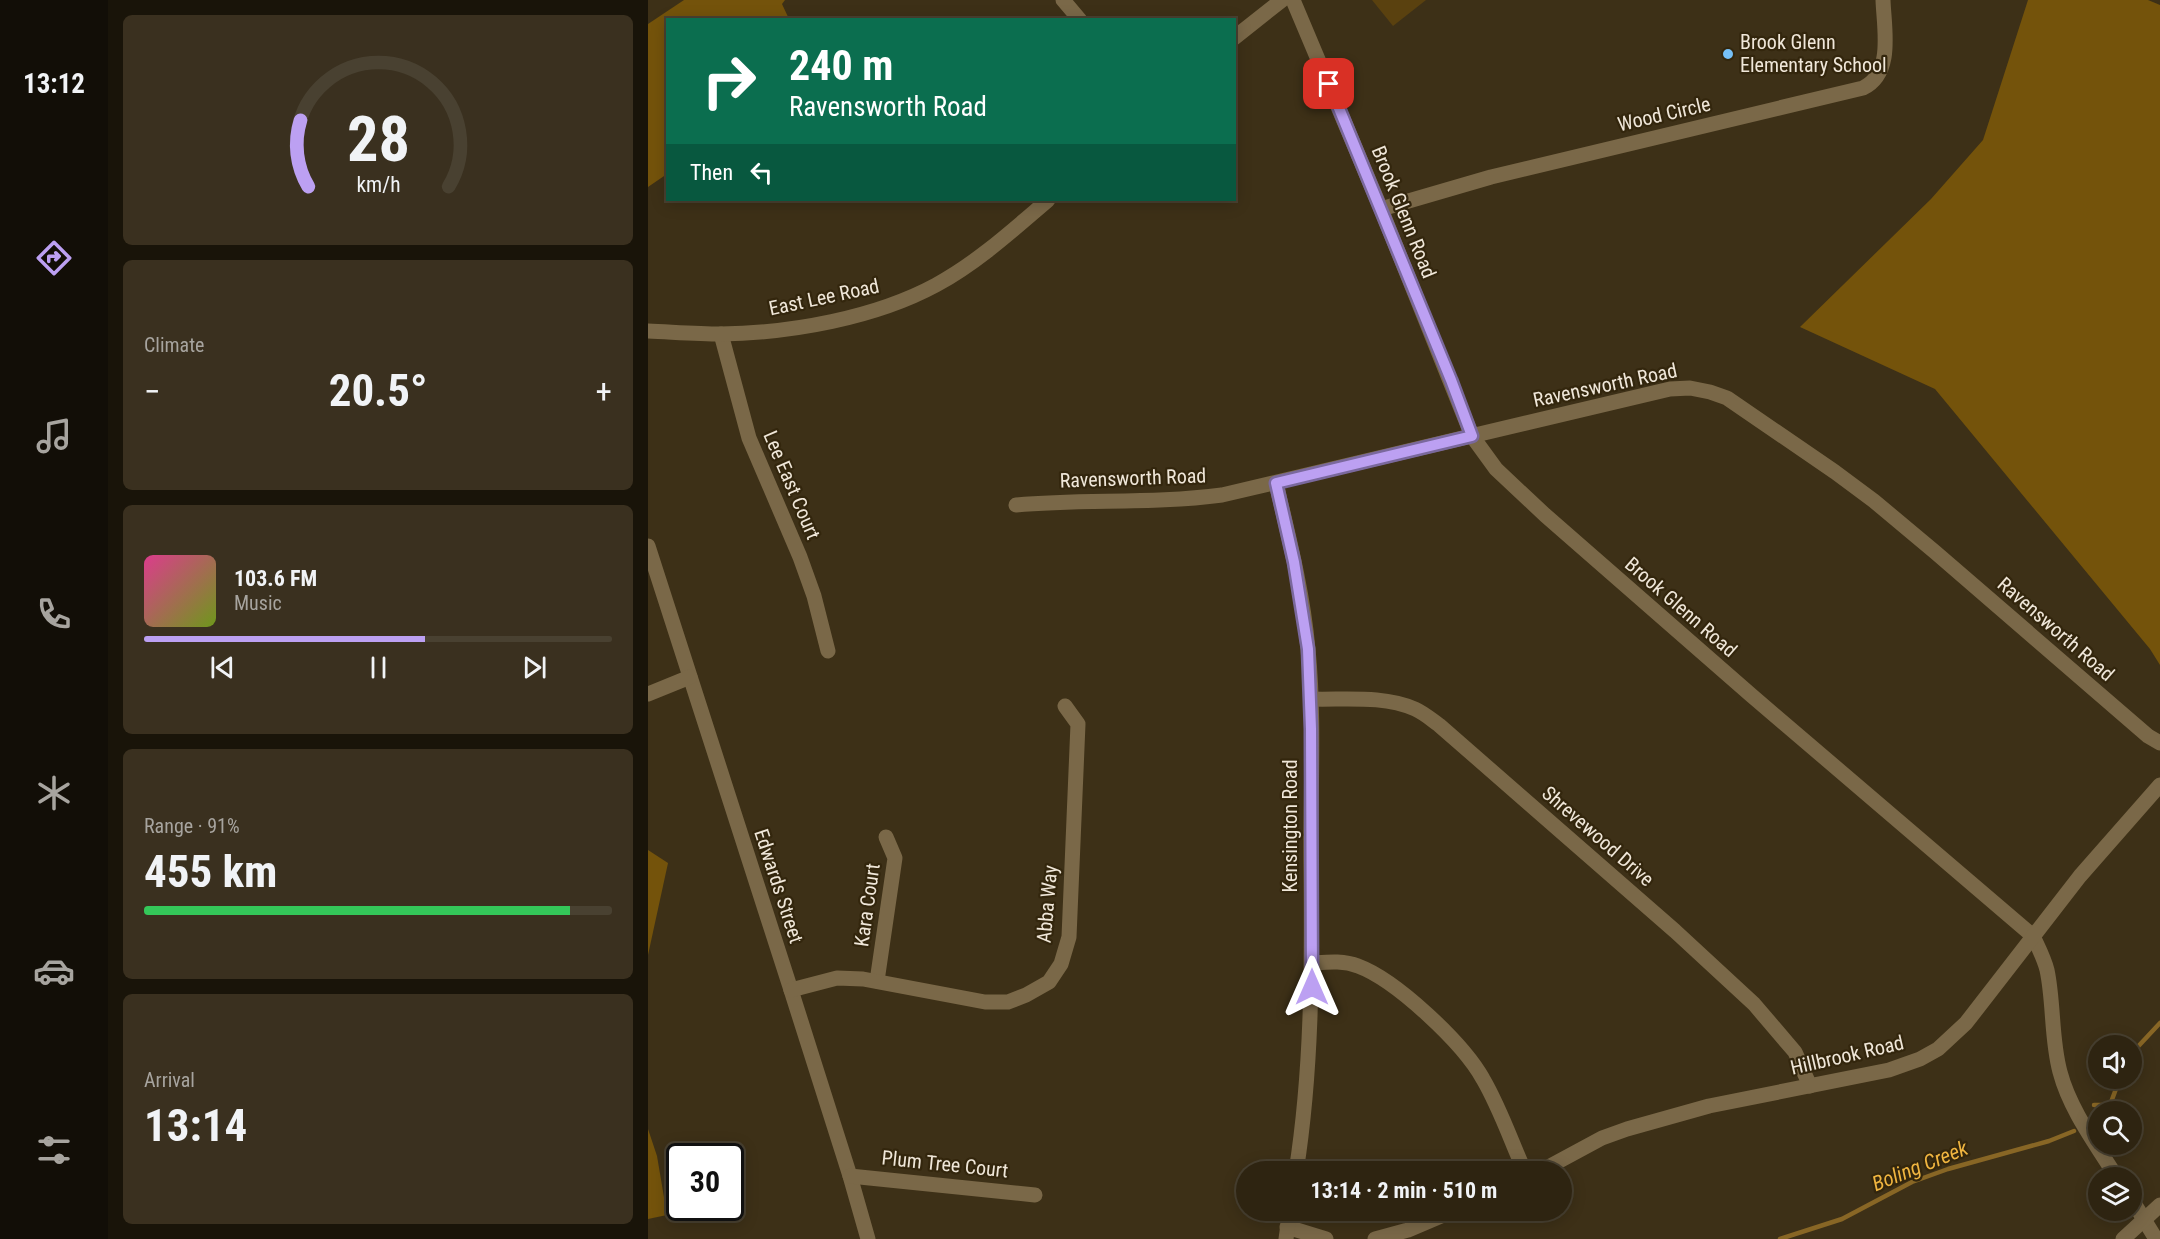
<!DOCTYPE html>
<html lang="en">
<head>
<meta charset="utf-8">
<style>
	:root { --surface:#2e2411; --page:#3a301f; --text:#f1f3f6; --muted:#a7a49f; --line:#494131; --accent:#bca0f2 }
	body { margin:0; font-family:"Roboto Condensed",sans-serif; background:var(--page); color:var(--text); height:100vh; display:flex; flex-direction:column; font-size:22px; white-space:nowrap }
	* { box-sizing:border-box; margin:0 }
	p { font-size:20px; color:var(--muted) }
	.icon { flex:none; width:33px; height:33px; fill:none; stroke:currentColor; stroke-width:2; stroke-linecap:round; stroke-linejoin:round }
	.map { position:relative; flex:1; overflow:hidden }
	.details { display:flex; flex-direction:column; gap:15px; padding:15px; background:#191409; width:540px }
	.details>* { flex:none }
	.top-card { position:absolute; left:18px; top:18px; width:570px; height:183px; border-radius:0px; box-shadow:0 3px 15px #0003,0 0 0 2px var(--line); background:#0b6e4f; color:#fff; overflow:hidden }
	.tools { position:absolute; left:1440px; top:1035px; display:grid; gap:12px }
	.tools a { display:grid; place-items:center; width:54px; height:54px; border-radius:50%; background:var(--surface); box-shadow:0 3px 15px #0003,0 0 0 2px var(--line); font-size:30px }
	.speed { position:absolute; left:18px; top:1143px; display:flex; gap:12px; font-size:30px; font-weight:700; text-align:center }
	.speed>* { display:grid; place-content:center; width:78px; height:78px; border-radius:50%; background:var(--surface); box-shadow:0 3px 15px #0003,0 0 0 2px var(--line); line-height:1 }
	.speed .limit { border:3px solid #111; border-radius:9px; background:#fff; color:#111 }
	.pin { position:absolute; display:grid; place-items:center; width:51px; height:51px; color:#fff; margin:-26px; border-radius:12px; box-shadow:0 3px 9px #0006 }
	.me { position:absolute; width:66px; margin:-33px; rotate:0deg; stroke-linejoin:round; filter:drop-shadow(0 0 4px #0008) }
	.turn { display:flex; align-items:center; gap:21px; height:126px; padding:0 24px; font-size:27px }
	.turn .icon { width:78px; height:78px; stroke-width:2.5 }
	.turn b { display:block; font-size:42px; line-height:51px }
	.then { display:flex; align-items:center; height:57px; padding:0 24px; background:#0003; gap:12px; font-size:22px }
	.big { font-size:45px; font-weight:700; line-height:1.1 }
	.details .card { flex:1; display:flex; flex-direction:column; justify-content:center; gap:9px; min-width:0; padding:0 21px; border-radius:9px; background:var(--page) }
	.details .dial { align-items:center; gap:0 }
	.dial svg { height:156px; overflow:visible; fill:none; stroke:var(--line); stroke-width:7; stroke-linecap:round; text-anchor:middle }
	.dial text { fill:var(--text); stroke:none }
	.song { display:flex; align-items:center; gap:18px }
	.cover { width:72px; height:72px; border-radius:9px; background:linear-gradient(135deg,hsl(330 70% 55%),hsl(80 70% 35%)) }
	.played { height:6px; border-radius:3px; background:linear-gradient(90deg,var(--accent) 60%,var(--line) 60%) }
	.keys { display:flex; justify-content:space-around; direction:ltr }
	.heat { display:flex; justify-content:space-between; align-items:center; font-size:33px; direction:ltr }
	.charge { height:9px; border-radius:4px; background:linear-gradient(90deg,#34c759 91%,var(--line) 0) }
	.trip { position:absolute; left:588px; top:1161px; width:336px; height:60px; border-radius:30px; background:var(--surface); box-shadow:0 3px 15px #0003,0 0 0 2px var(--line); font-weight:700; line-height:60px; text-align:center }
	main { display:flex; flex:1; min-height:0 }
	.tabs { display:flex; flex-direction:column; width:108px; justify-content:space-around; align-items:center; background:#120e07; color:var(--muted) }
	.tabs .icon { width:42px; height:42px }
	.tabs .selected { color:var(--accent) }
	.tabs b { font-size:27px; color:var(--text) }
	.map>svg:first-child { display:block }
	.green { fill:#5a410f }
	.forest { fill:#74530b }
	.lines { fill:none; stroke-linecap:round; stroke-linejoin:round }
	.stream { stroke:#886625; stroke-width:4.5 }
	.minor { stroke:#7a6848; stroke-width:15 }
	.tertiary { stroke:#7a6848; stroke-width:15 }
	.route-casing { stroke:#7a689d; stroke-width:15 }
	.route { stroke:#bca0f2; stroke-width:10 }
	.poi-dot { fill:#76c0f6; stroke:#33260d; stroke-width:2 }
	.labels { text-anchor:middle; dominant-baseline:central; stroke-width:4.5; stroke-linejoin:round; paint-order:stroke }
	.poi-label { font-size:20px; fill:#f0e7d9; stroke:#33260d; text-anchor:start }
	.street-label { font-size:20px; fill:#f0e7d9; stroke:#33260d }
	.water-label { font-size:21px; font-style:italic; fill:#f0b540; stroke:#33260d }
</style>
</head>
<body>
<main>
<nav class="tabs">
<b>13:12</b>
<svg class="icon selected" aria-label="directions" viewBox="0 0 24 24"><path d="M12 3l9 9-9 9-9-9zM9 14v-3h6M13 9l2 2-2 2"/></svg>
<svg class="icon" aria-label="music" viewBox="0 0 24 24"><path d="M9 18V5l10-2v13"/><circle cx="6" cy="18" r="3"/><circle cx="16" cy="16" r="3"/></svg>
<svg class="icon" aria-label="phone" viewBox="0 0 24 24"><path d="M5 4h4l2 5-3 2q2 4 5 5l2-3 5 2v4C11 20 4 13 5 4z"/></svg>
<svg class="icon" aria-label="climate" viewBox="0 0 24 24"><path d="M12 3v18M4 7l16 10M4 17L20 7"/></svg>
<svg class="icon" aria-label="car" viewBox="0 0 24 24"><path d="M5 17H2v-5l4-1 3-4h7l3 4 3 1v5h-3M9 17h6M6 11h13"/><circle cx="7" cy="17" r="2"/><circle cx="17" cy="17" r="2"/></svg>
<svg class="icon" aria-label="filters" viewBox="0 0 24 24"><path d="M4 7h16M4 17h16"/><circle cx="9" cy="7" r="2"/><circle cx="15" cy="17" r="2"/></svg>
</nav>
<section class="details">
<div class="card dial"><svg viewBox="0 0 100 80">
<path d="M14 69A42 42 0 1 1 86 69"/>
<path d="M14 69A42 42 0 0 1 10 35" stroke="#bca0f2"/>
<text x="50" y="56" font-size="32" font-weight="700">28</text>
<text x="50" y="72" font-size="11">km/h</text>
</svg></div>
<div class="card"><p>Climate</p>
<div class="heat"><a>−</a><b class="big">20.5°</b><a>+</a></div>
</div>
<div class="card">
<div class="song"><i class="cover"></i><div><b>103.6 FM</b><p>Music</p></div></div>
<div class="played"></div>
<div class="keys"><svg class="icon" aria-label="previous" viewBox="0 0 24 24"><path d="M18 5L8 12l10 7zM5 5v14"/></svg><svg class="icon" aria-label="pause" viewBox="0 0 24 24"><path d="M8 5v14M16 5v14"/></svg><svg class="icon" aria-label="next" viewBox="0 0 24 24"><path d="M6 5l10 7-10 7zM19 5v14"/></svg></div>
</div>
<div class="card"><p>Range · 91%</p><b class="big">455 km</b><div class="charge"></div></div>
<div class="card"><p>Arrival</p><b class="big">13:14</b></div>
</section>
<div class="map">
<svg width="1512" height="1239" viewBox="0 0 1512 1239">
	<rect width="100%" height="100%" fill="#3d3017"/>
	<path class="green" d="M724 0H778L745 26Z"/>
	<g class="forest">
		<path d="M36 0H137L134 4 141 19 20 20 19 174 0 187V24Z"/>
		<path d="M1380 0H1500L1512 5V665L1502 649 1287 389 1152 327 1283 199 1335 140Z"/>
		<path d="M0 850 20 863 0 955Z"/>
		<path d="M0 1129 9 1156 19 1215 0 1219Z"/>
	</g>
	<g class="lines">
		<g class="stream">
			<path d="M1484 1053 1512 1023"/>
			<path d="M1446 1105H1462L1472 1078"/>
			<path d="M1132 1239 1194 1219 1264 1182 1300 1169 1401 1141 1426 1131"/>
		</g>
		<g class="minor">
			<path d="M415 0 432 20"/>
			<path d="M645 0 733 209 824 436 848 469 897 515 1103 695 1385 936C1390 947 1396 958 1399 970 1406 1003 1403 1039 1412 1072 1422 1110 1448 1144 1469 1178"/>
			<path d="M733 209 843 177 1215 88C1246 73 1236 29 1235 0"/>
			<path d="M73 334 101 438 152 557 166 596 180 651"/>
			<path d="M628 483C641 538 655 593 660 649 667 721 662 795 663 867 664 970 664 1070 648 1172"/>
			<path d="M368 505C437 499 506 504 574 495L1022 389 1042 388 1062 392 1079 398 1187 472 1226 501 1287 552 1500 736 1512 743"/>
			<path d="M0 546 143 990 202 1176 220 1239"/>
			<path d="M0 694 42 677"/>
			<path d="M663 699C697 700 735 695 767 709 776 713 784 720 791 725L1027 931 1106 1004 1147 1052 1162 1086"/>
			<path d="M664 963C679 962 695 960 710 966 748 980 815 1043 835 1079 852 1108 863 1141 877 1172"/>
			<path d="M229 981 247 858 238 837"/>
			<path d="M143 990 189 978 215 979 337 1002H360L378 995 401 982 413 964 421 937 430 724 417 706"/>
			<path d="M891 1172 954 1138 979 1129 1061 1106 1241 1070 1272 1059 1290 1049 1318 1023 1432 876 1512 785"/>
			<path d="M202 1176 387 1195"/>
			<path d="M1484 1200 1508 1239"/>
			<path d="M639 1227 678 1239"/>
			<path d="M638 1239 642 1210"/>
			<path d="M727 1239 760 1230 807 1210"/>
			<path d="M1475 1239 1512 1205"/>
		</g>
		<g class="tertiary">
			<path d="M586 38 634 0"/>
			<path d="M0 331C24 332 49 334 73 334 143 333 227 318 288 285 330 262 365 230 400 200"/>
		</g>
	</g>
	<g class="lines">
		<defs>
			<path id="route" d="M664 987 663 729 660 649 646 562 628 483 824 436 803 380 681 84"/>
		</defs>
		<use href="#route" class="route-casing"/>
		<use href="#route" class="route"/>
	</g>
	<circle class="poi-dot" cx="1080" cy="54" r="6"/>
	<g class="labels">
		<g class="poi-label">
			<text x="1092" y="42">Brook Glenn<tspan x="1092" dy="23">Elementary School</tspan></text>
		</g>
		<g class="street-label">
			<text transform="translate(1016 114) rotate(-13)">Wood Circle</text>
			<text transform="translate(756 212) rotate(68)">Brook Glenn Road</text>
			<text transform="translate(176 297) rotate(-12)">East Lee Road</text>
			<text transform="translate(957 385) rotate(-12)">Ravensworth Road</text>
			<text transform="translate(485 478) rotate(-2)">Ravensworth Road</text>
			<text transform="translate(144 485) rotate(67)">Lee East Court</text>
			<text transform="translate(1033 607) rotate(41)">Brook Glenn Road</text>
			<text transform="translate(1408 629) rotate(41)">Ravensworth Road</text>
			<text transform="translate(642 826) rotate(-90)">Kensington Road</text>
			<text transform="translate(950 836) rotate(41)">Shrevewood Drive</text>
			<text transform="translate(131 886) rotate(72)">Edwards Street</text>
			<text transform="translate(399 904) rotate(-85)">Abba Way</text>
			<text transform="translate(219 905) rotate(-82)">Kara Court</text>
			<text transform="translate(1199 1055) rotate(-13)">Hillbrook Road</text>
			<text transform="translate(297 1164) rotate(6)">Plum Tree Court</text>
		</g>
		<g class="water-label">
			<text transform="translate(1272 1166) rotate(-22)">Boling Creek</text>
		</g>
	</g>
</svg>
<div class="tools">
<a><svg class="icon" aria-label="sound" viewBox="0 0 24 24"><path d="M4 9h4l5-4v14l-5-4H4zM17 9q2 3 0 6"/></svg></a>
<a><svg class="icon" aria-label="search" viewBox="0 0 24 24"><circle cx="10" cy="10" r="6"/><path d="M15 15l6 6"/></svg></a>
<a><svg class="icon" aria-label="layers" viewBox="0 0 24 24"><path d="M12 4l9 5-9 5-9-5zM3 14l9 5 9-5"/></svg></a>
</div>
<div class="speed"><div class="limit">30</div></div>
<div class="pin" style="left:681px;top:84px;background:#d93025"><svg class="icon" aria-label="arrive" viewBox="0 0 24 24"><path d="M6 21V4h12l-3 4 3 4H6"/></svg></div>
<svg class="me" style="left:664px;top:987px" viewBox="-20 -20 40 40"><path d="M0-17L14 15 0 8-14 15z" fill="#bca0f2" stroke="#fff" stroke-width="4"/></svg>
<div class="trip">13:14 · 2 min · 510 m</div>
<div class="top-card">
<div class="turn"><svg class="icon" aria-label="right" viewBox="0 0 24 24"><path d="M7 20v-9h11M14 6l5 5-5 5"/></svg><div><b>240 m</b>Ravensworth Road</div></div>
<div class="then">Then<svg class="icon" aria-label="left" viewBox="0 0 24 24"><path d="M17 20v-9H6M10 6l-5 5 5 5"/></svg></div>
</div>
</div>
</main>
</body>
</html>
